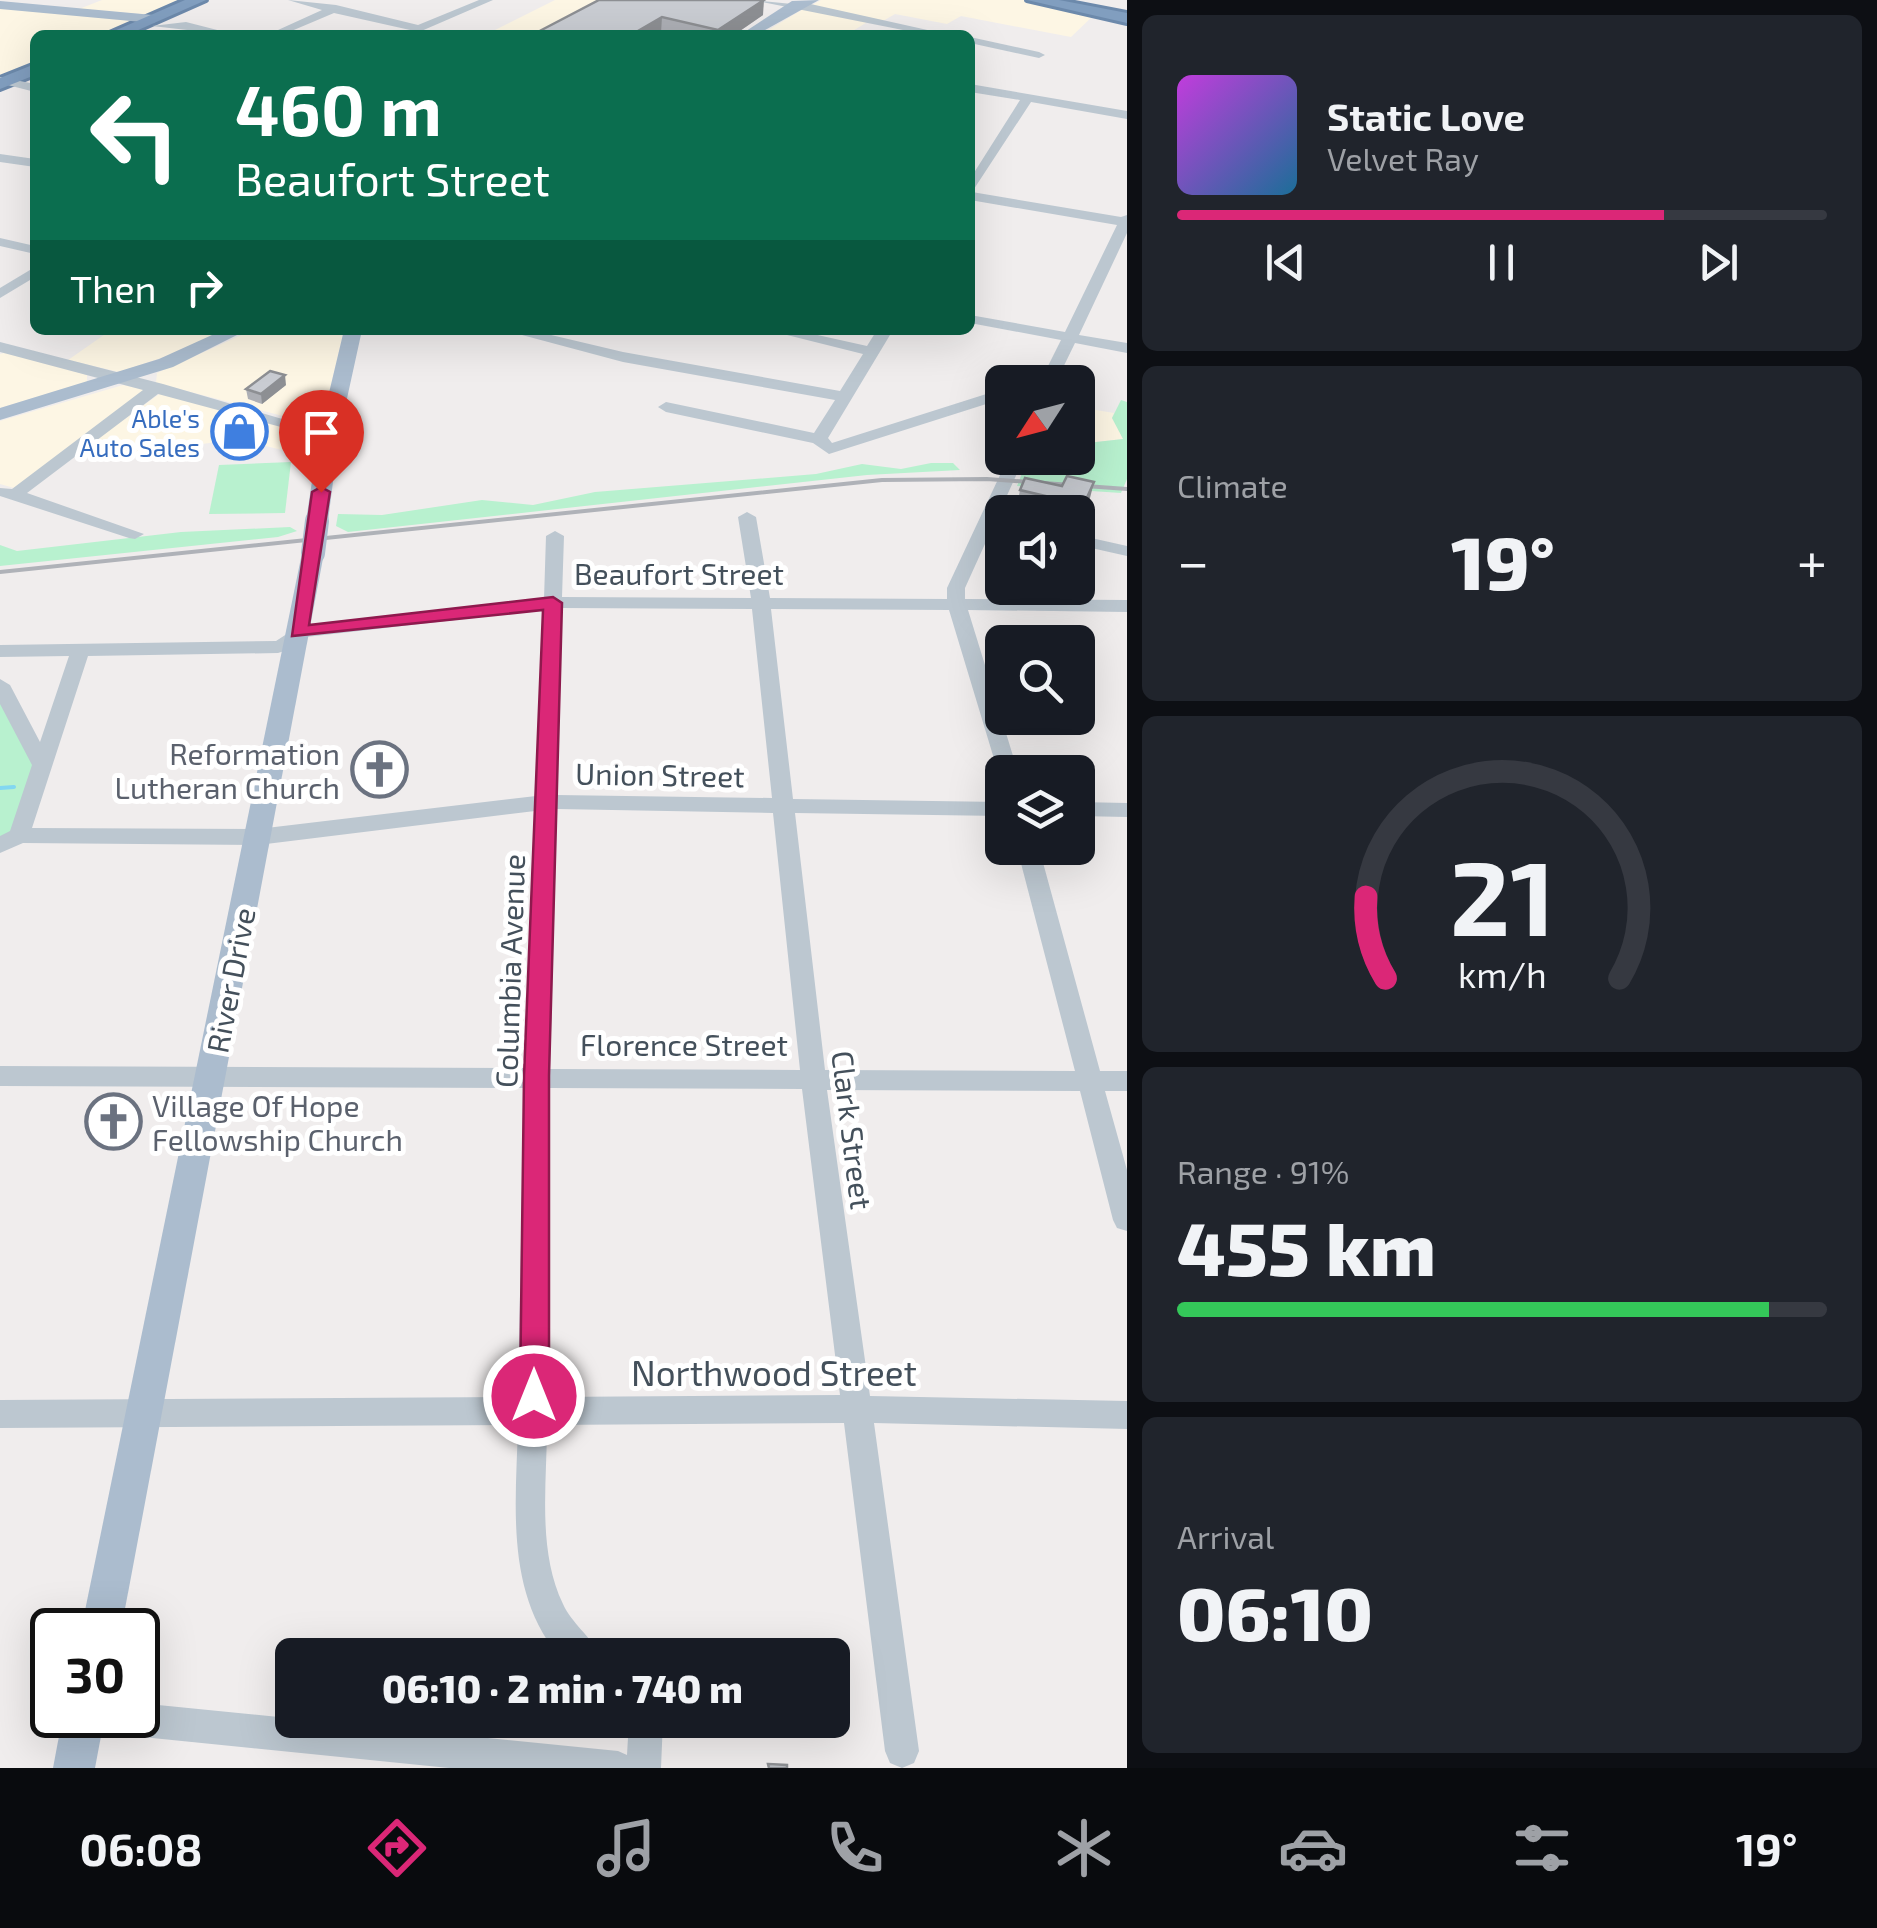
<!DOCTYPE html>
<html lang="en">
<head>
<meta charset="utf-8">
<style>
	:root { --surface:#171b24; --page:#20242c; --text:#f1f3f6; --muted:#9ea1a6; --line:#363941; --accent:#db2777 }
	body { margin:0; font-family:"Exo 2",sans-serif; background:var(--page); color:var(--text); height:100vh; display:flex; flex-direction:column; font-size:38px; white-space:nowrap }
	* { box-sizing:border-box; margin:0 }
	p { font-size:32px; color:var(--muted) }
	.icon { flex:none; width:55px; height:55px; fill:none; stroke:currentColor; stroke-width:2; stroke-linecap:round; stroke-linejoin:round }
	.map { position:relative; flex:1; overflow:hidden }
	.sheet { display:flex; flex-direction:column; gap:15px; padding:15px; background:#0d0f14; width:750px }
	.sheet>* { flex:none }
	.banner { position:absolute; left:30px; top:30px; width:945px; height:305px; border-radius:15px; box-shadow:0 10px 40px #0002; background:#0b6e4f; color:#fff; overflow:hidden }
	.needle { width:65px; rotate:234deg }
	.fabs { position:absolute; left:985px; top:365px; display:grid; gap:20px }
	.fabs a { display:grid; place-items:center; width:110px; height:110px; border-radius:15px; background:var(--surface); box-shadow:0 10px 40px #0002; font-size:50px }
	.speed { position:absolute; left:30px; top:1608px; display:flex; gap:20px; font-size:50px; font-weight:700; text-align:center }
	.speed>* { display:grid; place-content:center; width:130px; height:130px; border-radius:50%; background:var(--surface); box-shadow:0 10px 40px #0002; line-height:1 }
	.speed .limit { border:5px solid #111; border-radius:15px; background:#fff; color:#111 }
	.pin { position:absolute; display:grid; place-items:center; width:85px; height:85px; color:#fff; margin:-102px -42px; border-radius:50% 50% 50% 0; rotate:-45deg; box-shadow:0 0 10px #0007 }
	.pin .icon { rotate:45deg }
	.me { position:absolute; width:110px; margin:-55px; rotate:0deg; stroke-linejoin:round; filter:drop-shadow(0 0 8px #0008) }
	.turn { display:flex; align-items:center; gap:35px; height:210px; padding:0 40px; font-size:45px }
	.turn .icon { width:130px; height:130px; stroke-width:2.5 }
	.turn b { display:block; font-size:70px; line-height:85px }
	.then { display:flex; align-items:center; height:95px; padding:0 40px; background:#0003; gap:20px; font-size:38px }
	.big { font-size:75px; font-weight:800; line-height:1.1 }
	.sheet .card { flex:1; display:flex; flex-direction:column; justify-content:center; gap:15px; min-width:0; padding:0 35px; border-radius:15px; background:var(--page) }
	.sheet .dial { align-items:center; gap:0 }
	.dial svg { height:260px; overflow:visible; fill:none; stroke:var(--line); stroke-width:7; stroke-linecap:round; text-anchor:middle }
	.dial text { fill:var(--text); stroke:none }
	.song { display:flex; align-items:center; gap:30px }
	.cover { width:120px; height:120px; border-radius:15px; background:linear-gradient(135deg,hsl(290 70% 55%),hsl(200 70% 35%)) }
	.played { height:10px; border-radius:5px; background:linear-gradient(90deg,var(--accent) 75%,var(--line) 75%) }
	.keys { display:flex; justify-content:space-around; direction:ltr }
	.heat { display:flex; justify-content:space-between; align-items:center; font-size:55px; direction:ltr }
	.charge { height:15px; border-radius:8px; background:linear-gradient(90deg,#34c759 91%,var(--line) 0) }
	.trip { position:absolute; left:275px; top:1638px; width:575px; height:100px; border-radius:15px; background:var(--surface); box-shadow:0 10px 40px #0002; font-weight:800; line-height:100px; text-align:center }
	.menu { display:flex; height:160px; justify-content:space-around; align-items:center; background:#090b0e; color:var(--muted) }
	.menu .icon { width:70px; height:70px }
	.menu .selected { color:var(--accent) }
	.menu b { font-size:45px; color:var(--text) }
	main { display:flex; flex:1; min-height:0 }
	.map>svg:first-child { display:block }
	.commercial { fill:#fdf6e4 }
	.green { fill:#b8f1cf }
	.lines { fill:none; stroke-linecap:round; stroke-linejoin:round }
	.stream { stroke:#82d7f1; stroke-width:4 }
	.highway-casing { stroke:#6c89ab; stroke-width:6 }
	.minor { fill:#bcc7d0; fill-rule:evenodd }
	.major { fill:#abbcce; fill-rule:evenodd }
	.highway { fill:#819ebf; fill-rule:evenodd }
	.rail { stroke:#afb2b8; stroke-width:4 }
	.major-bridge { stroke:#abbcce; stroke-width:24 }
	.wall { fill:#adafb5 }
	.shaded-wall { fill:#8d8f93 }
	.building { fill:#c9ccd2; stroke:#8d8f93; stroke-width:2.5 }
	.route { fill:#db2777; stroke:#8e194d; stroke-width:2.5 }
	.labels { text-anchor:middle; dominant-baseline:central; stroke-width:10; stroke-linejoin:round; paint-order:stroke }
	.far-shop-label { font-size:25px; fill:#366cbe; stroke:#fff; text-anchor:end }
	.street-label { font-size:30px; fill:#44505b; stroke:#fff }
	.worship-label { font-size:30px; fill:#5b616d; stroke:#fff; text-anchor:end }
	.near-street-label { font-size:35px; fill:#44505b; stroke:#fff }
</style>
</head>
<body>
<main>
<div class="map">
<svg width="1127" height="1768" viewBox="0 0 1127 1768">
	<rect width="100%" height="100%" fill="#f0eded"/>
	<g class="commercial">
		<path d="M102 0H189L153 15 79 9Z"/>
		<path d="M555 0H610L546 35H485Z"/>
		<path d="M821 0H1023L1095 14 1071 37 961 16 947 24 895 14 883 21 812 5Z"/>
		<path d="M0 7 137 19 102 35H35V64L0 79Z"/>
		<path d="M805 8 869 21 851 32 859 35H760Z"/>
		<path d="M111 330H227L200 345 119 372 68 360Z"/>
		<path d="M253 330H344L321 426 156 383 157 373Z"/>
		<path d="M8 352 87 375V382L0 408V354Z"/>
		<path d="M123 385 146 390 14 488 0 484V421Z"/>
		<path d="M162 392 311 434 290 452 238 439 138 453 97 439Z"/>
		<path d="M1078 407 1114 413 1112 418 1124 439 1078 444Z"/>
	</g>
	<g class="green">
		<path d="M1121 400 1127 402V479L1121 493 1017 486 1028 458H1078V444L1123 439 1112 418Z"/>
		<path d="M291 462 285 513 209 514 219 465Z"/>
		<path d="M931 463H953L960 470 867 475 348 532 336 526 338 514 382 515 482 500 533 505 595 492 816 474 862 464 901 469Z"/>
		<path d="M290 527 297 531 278 537 0 566V545L17 551 181 532Z"/>
		<path d="M0 685 40 762 19 835 0 845Z"/>
	</g>
	<g class="lines">
		<path class="stream" d="M0 788 14 787"/>
		<defs>
			<g id="highway">
				<path d="M185 0H206L127 35H105Z"/>
				<path d="M1027 0H1059L1127 13V23Z"/>
				<path d="M35 64V75L0 89V78Z"/>
			</g>
		</defs>
		<use href="#highway" class="highway-casing"/>
		<g class="minor">
			<path d="M288 0 336 5 418 25 479 0H493L419 32 334 13 282 35H267L322 10Z"/>
			<path d="M752 0 792 4 797 1 950 35H928Z"/>
			<path d="M186 22 229 33 231 35 152 26Z"/>
			<path d="M970 37 1039 52 1045 55 1039 58 970 43Z"/>
			<path d="M0 77 35 84V92L0 83Z"/>
			<path d="M970 84 1127 111V119L1031 102 972 192 1121 217 1127 215V233L1079 335 1127 343V353L1075 343 1056 382H1040L1061 340 970 323V315L1065 332 1117 225 970 200V179L1020 100 970 92Z"/>
			<path d="M0 154 35 159V167L0 162Z"/>
			<path d="M0 238 35 246V254L0 246Z"/>
			<path d="M35 267V277L0 298V288Z"/>
			<path d="M503 330H530L623 352 840 391 863 354 767 330H795L867 346 877 330H893L828 438 832 443 1002 389V399L829 454 813 443 666 412 658 407 666 402 814 433 835 400 623 362Z"/>
			<path d="M0 342 163 384 337 435 329 440 158 394 27 493 144 534 135 539 129 538 0 496V488L12 489 143 390 0 352Z"/>
			<path d="M1008 458H1024L965 588V599L1127 600V612L968 610 1018 772H1002V777L998 772 949 610 771 609 793 799 1002 802V816L795 813 825 1070 1075 1071 1017 848H1039L1100 1071H1127V1091H1105L1127 1170V1231L1117 1228 1113 1220 1080 1091 827 1090 870 1396 1127 1401V1429L874 1423 919 1751 914 1763 902 1768 890 1763 885 1751 844 1423 547 1425C547 1483 537 1550 563 1604 572 1624 591 1636 599 1655H558C505 1590 516 1503 518 1425L0 1428V1400L518 1397 524 1088 0 1086V1066L525 1068 535 811 258 845 23 843 0 853V836L10 831 32 765 0 704V679L10 685 40 742 69 656 0 657V645L276 641 299 626 544 599 546 536 555 531 564 536 562 597 751 598 738 517 747 512 756 517 770 598 947 599V588ZM562 608 752 609 772 798 557 795ZM543 610 536 796 258 829 32 828 88 656 278 653 300 646 306 637ZM557 809 773 813 800 1070 550 1069ZM549 1088 802 1089 840 1395 548 1397Z"/>
			<path d="M1078 535 1127 546V556L1078 545Z"/>
			<path d="M1078 802 1127 803V817L1078 816Z"/>
			<path d="M138 1703 618 1751 627 1755 629 1720H663L661 1768H449L93 1732 81 1727 76 1715H138Z"/>
		</g>
		<g class="major">
			<path d="M819 0 756 35H740L792 1Z"/>
			<path d="M0 1 153 15 160 19 153 23 0 9Z"/>
			<path d="M223 330H247L173 367 0 420V408L159 359Z"/>
			<path d="M344 330H362L339 435 328 521 317 527 306 521 319 435Z"/>
			<path d="M313 546 324 553 121 1630H81L302 553Z"/>
			<path d="M63 1715H105L95 1768H53Z"/>
		</g>
		<use href="#highway" class="highway"/>
		<path class="rail" d="M0 572 882 480 987 479 1127 489"/>
		<path class="major-bridge" d="M313 553 317 521"/>
	</g>
	<g class="wall">
		<path d="M599 0 763 15 734 35H669L661 33 658 35H532Z"/>
		<path d="M286 385 262 404 248 399 246 389Z"/>
		<path d="M1020 490 1089 502 1078 528V512H1023L1016 511Z"/>
	</g>
	<g class="shaded-wall">
		<path d="M764 0 763 15 734 35H718V30Z"/>
		<path d="M662 17 661 33 658 35H631Z"/>
		<path d="M285 375 286 385 262 404 261 394Z"/>
		<path d="M1094 482 1089 502 1078 528 1080 513Z"/>
	</g>
	<g class="building">
		<path d="M599 0H764L718 30 662 17 631 35H532Z"/>
		<path d="M270 371 285 375 261 394 246 389Z"/>
		<path d="M1067 476 1094 482 1080 513 1055 508 1058 499 1020 490 1025 478 1062 486Z"/>
		<path d="M768 1764 787 1765V1768H769Z"/>
	</g>
	<path class="route" d="M321 487 330 492 309 625 553 597 562 603 549 1076V1396L545 1406 534 1410 524 1406 520 1396 524 1076 543 610 292 636 312 492Z"/>
	<defs>
		<symbol id="shop-ring" viewBox="-11 -11 22 22"><circle r="9.5" fill="#fff" stroke="#3f7fe0" stroke-width="1.5"/><path d="M-5-2.5h2.3a2.7 3.5 0 0 1 5.4 0H5L5.5 6h-11ZM-1.5-2.5h3a1.5 2.3 0 0 0-3 0Z" fill="#3f7fe0"/></symbol>
		<symbol id="church-ring" viewBox="-11 -11 22 22"><circle r="9.5" fill="#fff" stroke="#6b7280" stroke-width="1.5"/><path d="M-1.2-6h2.4v3.5h3.3v2.4h-3.3V6h-2.4V-.1h-3.3v-2.4h3.3Z" fill="#6b7280"/></symbol>
	</defs>
	<g fill-rule="evenodd">
		<use href="#shop-ring" x="208" y="400" width="63" height="63"/>
		<use href="#church-ring" x="348" y="738" width="63" height="63"/>
		<use href="#church-ring" x="82" y="1090" width="63" height="63"/>
	</g>
	<g class="labels">
		<g class="far-shop-label">
			<text x="200" y="418">Able's<tspan x="200" dy="29">Auto Sales</tspan></text>
		</g>
		<g class="street-label">
			<text x="679" y="573">Beaufort Street</text>
			<text transform="translate(660 774) rotate(1)">Union Street</text>
			<text transform="translate(509 971) rotate(-88)">Columbia Avenue</text>
			<text transform="translate(230 980) rotate(-79)">River Drive</text>
			<text x="684" y="1044">Florence Street</text>
			<text transform="translate(853 1130) rotate(83)">Clark Street</text>
		</g>
		<g class="worship-label">
			<text x="340" y="753">Reformation<tspan x="340" dy="34">Lutheran Church</tspan></text>
			<text x="152" y="1105" text-anchor="start">Village Of Hope<tspan x="152" dy="34">Fellowship Church</tspan></text>
		</g>
		<g class="near-street-label">
			<text x="774" y="1372">Northwood Street</text>
		</g>
	</g>
</svg>
<div class="fabs">
<a><svg class="needle" viewBox="-14 -14 28 28"><path d="M0-13l5 13h-10z" fill="#e53935"/><path d="M0 13l5-13h-10z" fill="#9ea1a6"/></svg></a>
<a><svg class="icon" aria-label="sound" viewBox="0 0 24 24"><path d="M4 9h4l5-4v14l-5-4H4zM17 9q2 3 0 6"/></svg></a>
<a><svg class="icon" aria-label="search" viewBox="0 0 24 24"><circle cx="10" cy="10" r="6"/><path d="M15 15l6 6"/></svg></a>
<a><svg class="icon" aria-label="layers" viewBox="0 0 24 24"><path d="M12 4l9 5-9 5-9-5zM3 14l9 5 9-5"/></svg></a>
</div>
<div class="speed"><div class="limit">30</div></div>
<div class="pin" style="left:321px;top:492px;background:#d93025"><svg class="icon" aria-label="arrive" viewBox="0 0 24 24"><path d="M6 21V4h12l-3 4 3 4H6"/></svg></div>
<svg class="me" style="left:534px;top:1396px" viewBox="-20 -20 40 40"><circle r="17" fill="#db2777" stroke="#fff" stroke-width="3"/><path d="M0-11L8 9 0 5-8 9z" fill="#fff"/></svg>
<div class="trip">06:10 · 2 min · 740 m</div>
<div class="banner">
<div class="turn"><svg class="icon" aria-label="left" viewBox="0 0 24 24"><path d="M17 20v-9H6M10 6l-5 5 5 5"/></svg><div><b>460 m</b>Beaufort Street</div></div>
<div class="then">Then<svg class="icon" aria-label="right" viewBox="0 0 24 24"><path d="M7 20v-9h11M14 6l5 5-5 5"/></svg></div>
</div>
</div>
<section class="sheet">
<div class="card">
<div class="song"><i class="cover"></i><div><b>Static Love</b><p>Velvet Ray</p></div></div>
<div class="played"></div>
<div class="keys"><svg class="icon" aria-label="previous" viewBox="0 0 24 24"><path d="M18 5L8 12l10 7zM5 5v14"/></svg><svg class="icon" aria-label="pause" viewBox="0 0 24 24"><path d="M8 5v14M16 5v14"/></svg><svg class="icon" aria-label="next" viewBox="0 0 24 24"><path d="M6 5l10 7-10 7zM19 5v14"/></svg></div>
</div>
<div class="card"><p>Climate</p>
<div class="heat"><a>−</a><b class="big">19°</b><a>+</a></div>
</div>
<div class="card dial"><svg viewBox="0 0 100 80">
<path d="M14 69A42 42 0 1 1 86 69"/>
<path d="M14 69A42 42 0 0 1 8 44" stroke="#db2777"/>
<text x="50" y="56" font-size="32" font-weight="700">21</text>
<text x="50" y="72" font-size="11">km/h</text>
</svg></div>
<div class="card"><p>Range · 91%</p><b class="big">455 km</b><div class="charge"></div></div>
<div class="card"><p>Arrival</p><b class="big">06:10</b></div>
</section>
</main>
<nav class="menu">
<b>06:08</b>
<svg class="icon selected" aria-label="directions" viewBox="0 0 24 24"><path d="M12 3l9 9-9 9-9-9zM9 14v-3h6M13 9l2 2-2 2"/></svg>
<svg class="icon" aria-label="music" viewBox="0 0 24 24"><path d="M9 18V5l10-2v13"/><circle cx="6" cy="18" r="3"/><circle cx="16" cy="16" r="3"/></svg>
<svg class="icon" aria-label="phone" viewBox="0 0 24 24"><path d="M5 4h4l2 5-3 2q2 4 5 5l2-3 5 2v4C11 20 4 13 5 4z"/></svg>
<svg class="icon" aria-label="climate" viewBox="0 0 24 24"><path d="M12 3v18M4 7l16 10M4 17L20 7"/></svg>
<svg class="icon" aria-label="car" viewBox="0 0 24 24"><path d="M5 17H2v-5l4-1 3-4h7l3 4 3 1v5h-3M9 17h6M6 11h13"/><circle cx="7" cy="17" r="2"/><circle cx="17" cy="17" r="2"/></svg>
<svg class="icon" aria-label="filters" viewBox="0 0 24 24"><path d="M4 7h16M4 17h16"/><circle cx="9" cy="7" r="2"/><circle cx="15" cy="17" r="2"/></svg>
<b>19°</b>
</nav>
</body>
</html>
